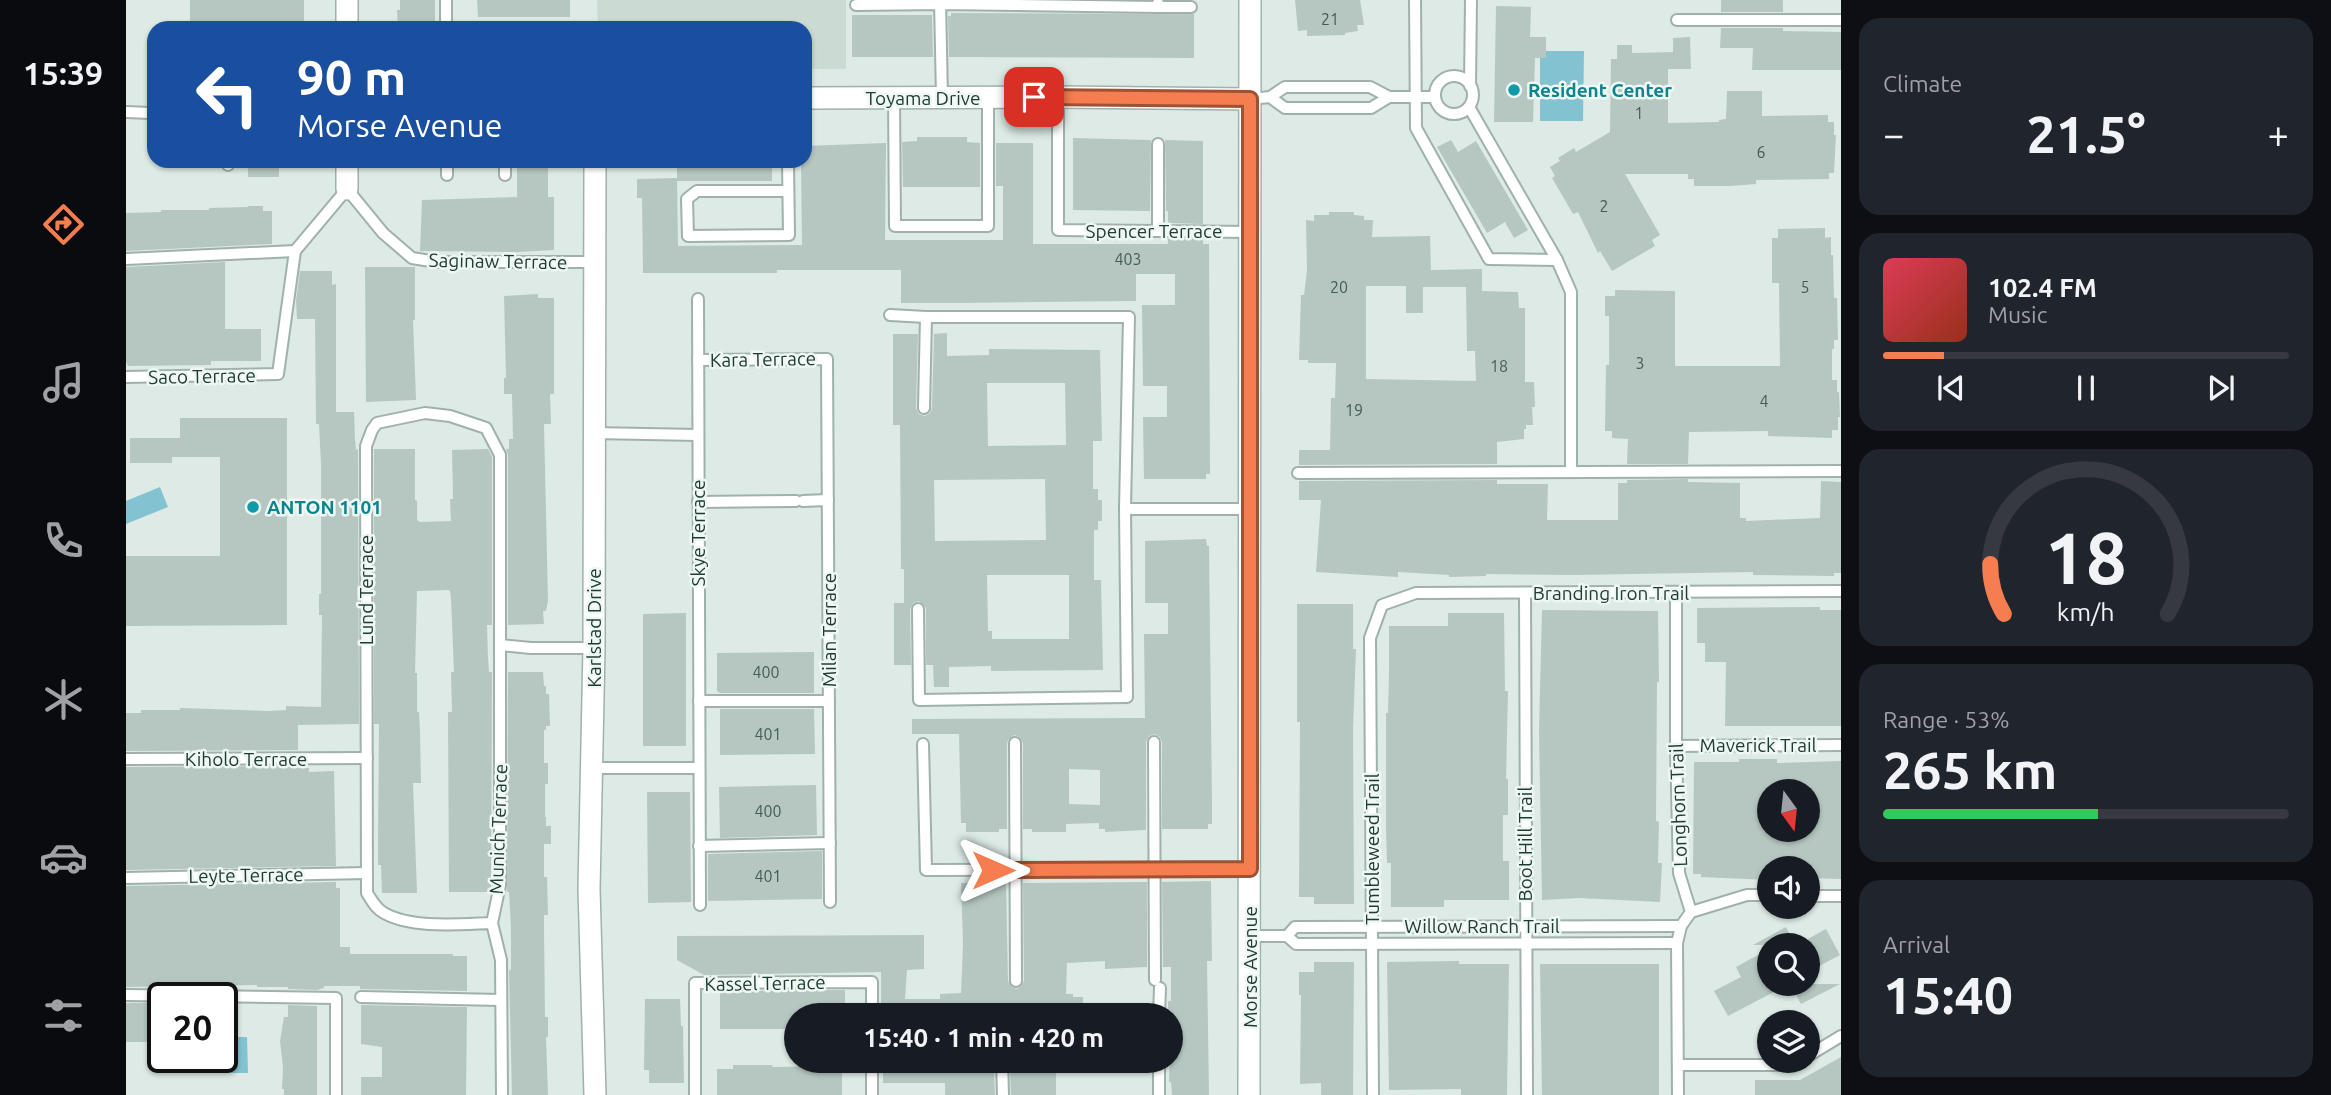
<!DOCTYPE html>
<html lang="en">
<head>
<meta charset="utf-8">
<style>
	:root { --surface:#171b24; --page:#20242c; --text:#f1f3f6; --muted:#9ea1a6; --line:#363941; --accent:#f57d50 }
	body { margin:0; font-family:Ubuntu,sans-serif; background:var(--page); color:var(--text); height:100vh; display:flex; flex-direction:column; font-size:26px; white-space:nowrap }
	* { box-sizing:border-box; margin:0 }
	p { font-size:23px; color:var(--muted) }
	.icon { flex:none; width:38px; height:38px; fill:none; stroke:currentColor; stroke-width:2; stroke-linecap:round; stroke-linejoin:round }
	.map { position:relative; flex:1; overflow:hidden }
	.panel { display:flex; flex-direction:column; gap:18px; padding:18px; background:#0d0f14; width:490px }
	.panel>* { flex:none }
	.banner { position:absolute; left:21px; top:21px; width:665px; height:147px; border-radius:21px; box-shadow:0 2px 5px #0004; background:#1a4fa0; color:#fff; overflow:hidden }
	.needle { width:46px; rotate:165deg }
	.fabs { position:absolute; left:1631px; top:779px; display:grid; gap:14px }
	.fabs a { display:grid; place-items:center; width:63px; height:63px; border-radius:50%; background:var(--surface); box-shadow:0 2px 5px #0004; font-size:35px }
	.speed { position:absolute; left:21px; top:982px; display:flex; gap:14px; font-size:35px; font-weight:700; text-align:center }
	.speed>* { display:grid; place-content:center; width:91px; height:91px; border-radius:50%; background:var(--surface); box-shadow:0 2px 5px #0004; line-height:1 }
	.speed .limit { border:4px solid #111; border-radius:10px; background:#fff; color:#111 }
	.pin { position:absolute; display:grid; place-items:center; width:60px; height:60px; color:#fff; margin:-30px; border-radius:14px; box-shadow:0 4px 10px #0006 }
	.me { position:absolute; width:77px; margin:-38px; rotate:90deg; stroke-linejoin:round; filter:drop-shadow(0 0 5px #0008) }
	.turn { display:flex; align-items:center; gap:24px; height:147px; padding:0 35px; font-size:32px }
	.turn .icon { width:91px; height:91px; stroke-width:2.5 }
	.turn b { display:block; font-size:49px; line-height:60px }
	.big { font-size:52px; font-weight:700; line-height:1.1 }
	.panel .tile { flex:1; display:flex; flex-direction:column; justify-content:center; gap:10px; min-width:0; padding:0 24px; border-radius:21px; background:var(--page) }
	.panel .dial { align-items:center; gap:0 }
	.dial svg { height:182px; overflow:visible; fill:none; stroke:var(--line); stroke-width:7; stroke-linecap:round; text-anchor:middle }
	.dial text { fill:var(--text); stroke:none }
	.song { display:flex; align-items:center; gap:21px }
	.cover { width:84px; height:84px; border-radius:10px; background:linear-gradient(135deg,hsl(350 70% 55%),hsl(10 70% 35%)) }
	.played { height:7px; border-radius:4px; background:linear-gradient(90deg,var(--accent) 15%,var(--line) 15%) }
	.keys { display:flex; justify-content:space-around; direction:ltr }
	.heat { display:flex; justify-content:space-between; align-items:center; font-size:38px; direction:ltr }
	.charge { height:10px; border-radius:5px; background:linear-gradient(90deg,#34c759 53%,var(--line) 0) }
	.trip { position:absolute; left:658px; top:1003px; width:399px; height:70px; border-radius:35px; background:var(--surface); box-shadow:0 2px 5px #0004; font-weight:700; line-height:70px; text-align:center }
	main { display:flex; flex:1; min-height:0 }
	.menu { display:flex; flex-direction:column; width:126px; justify-content:space-around; align-items:center; background:#090b0e; color:var(--muted) }
	.menu .icon { width:49px; height:49px }
	.menu .on { color:var(--accent) }
	.menu b { font-size:32px; color:var(--text) }
	.map>svg:first-child { display:block }
	.built { fill:#ccdad4 }
	.water { fill:#83c3d1 }
	.building { fill:#b6c7c1; fill-rule:evenodd }
	.lines { fill:none; stroke-linecap:round; stroke-linejoin:round }
	.lane-casing { stroke:#a0b1ac; stroke-width:14 }
	.street-casing { stroke:#a0b1ac; stroke-width:24 }
	.secondary-casing { stroke:#9db6ad; stroke-width:24 }
	.lane { stroke:#fff; stroke-width:10 }
	.street { stroke:#fff; stroke-width:21 }
	.secondary { stroke:#fff; stroke-width:21 }
	.route-casing { stroke:#9f5134; stroke-width:18 }
	.route { stroke:#f57d50; stroke-width:12 }
	.culture-dot { fill:#0f9aa8; stroke:#eef7f2; stroke-width:2.5 }
	.labels { text-anchor:middle; dominant-baseline:central; stroke-width:5; stroke-linejoin:round; paint-order:stroke }
	.number-label { font-size:16px; fill:#455c56 }
	.culture-label { font-size:19px; font-weight:bold; fill:#0d838f; stroke:#eef7f2; text-anchor:start }
	.street-label { font-size:19px; fill:#1f3933; stroke:#eef7f2 }
</style>
</head>
<body>
<main>
<nav class="menu">
<b>15:39</b>
<svg class="icon on" aria-label="directions" viewBox="0 0 24 24"><path d="M12 3l9 9-9 9-9-9zM9 14v-3h6M13 9l2 2-2 2"/></svg>
<svg class="icon" aria-label="music" viewBox="0 0 24 24"><path d="M9 18V5l10-2v13"/><circle cx="6" cy="18" r="3"/><circle cx="16" cy="16" r="3"/></svg>
<svg class="icon" aria-label="phone" viewBox="0 0 24 24"><path d="M5 4h4l2 5-3 2q2 4 5 5l2-3 5 2v4C11 20 4 13 5 4z"/></svg>
<svg class="icon" aria-label="climate" viewBox="0 0 24 24"><path d="M12 3v18M4 7l16 10M4 17L20 7"/></svg>
<svg class="icon" aria-label="car" viewBox="0 0 24 24"><path d="M5 17H2v-5l4-1 3-4h7l3 4 3 1v5h-3M9 17h6M6 11h13"/><circle cx="7" cy="17" r="2"/><circle cx="17" cy="17" r="2"/></svg>
<svg class="icon" aria-label="filters" viewBox="0 0 24 24"><path d="M4 7h16M4 17h16"/><circle cx="9" cy="7" r="2"/><circle cx="15" cy="17" r="2"/></svg>
</nav>
<div class="map">
<svg width="1715" height="1095" viewBox="0 0 1715 1095">
	<rect width="100%" height="100%" fill="#ddeae5"/>
	<path class="built" d="M471 0H720V69H679V28H472Z"/>
	<g class="water">
		<path d="M1414 51H1458L1457 121H1414Z"/>
		<path d="M34 487 42 507 0 524V501Z"/>
		<path d="M103 1037H121L122 1073H103Z"/>
	</g>
	<g class="building">
		<path d="M64 0H178V25L167 24V27L75 28V24H64Z"/>
		<path d="M274 0H309V28H272L271 10H274Z"/>
		<path d="M351 0H444V17H352Z"/>
		<path d="M1169 0H1234L1238 25H1231L1232 31 1219 33V35L1181 36V30L1172 31Z"/>
		<rect x="1595" y="0" width="62" height="12"/>
		<path d="M1370 6 1405 7 1404 37H1420V58H1409L1407 122H1368Z"/>
		<path d="M825 13 1068 14V58L823 57 822 16H825Z"/>
		<path d="M726 15H806L807 57H726Z"/>
		<path d="M1595 28H1657V31L1715 32V70H1626L1627 48H1594Z"/>
		<path d="M1564 37 1565 69H1542V123L1593 122V120L1600 119 1601 91H1636V116L1702 115V122H1708V135H1710L1708 173H1703V179L1630 180V184L1604 186H1568V179H1562V174H1499L1534 235 1526 240 1529 246 1486 271 1474 251 1472 253 1452 212 1447 214 1426 178 1429 176 1424 167 1434 161 1432 158 1448 148 1450 152 1484 132 1485 59H1491V45H1506V53L1547 52V38Z"/>
		<path d="M791 137H841V142L854 143V187H777L776 142 791 141Z"/>
		<path d="M947 138 1025 140 1024 211 947 210Z"/>
		<path d="M1039 140 1077 141V224L1042 223V211H1040Z"/>
		<path d="M1325 140 1332 152 1350 141 1402 230 1388 238 1379 222 1361 233 1311 147Z"/>
		<path d="M760 143 759 240H877V186H870V143H907V244H1042V239H1077V244H1083L1084 474H1080V479H1018L1017 417H1041V386H1017L1016 305H1049V274H1010V301L832 303H775V270H651V273H517L516 198H511V179L551 178 552 246 676 245 675 161H679V146Z"/>
		<rect x="122" y="161" width="31" height="16"/>
		<path d="M391 161H422V197H428V250L392 252 294 251 296 200 391 197Z"/>
		<rect x="551" y="161" width="95" height="20"/>
		<path d="M122 206H137V211H146V244L0 251V213L35 212V210H83V208L122 207Z"/>
		<path d="M1203 212H1228V215L1238 216V220H1247L1246 237 1304 236 1305 270 1356 269V291L1392 292 1393 308H1399V382H1408L1409 407H1406L1407 425H1400V429H1398V439L1371 442V464L1173 465V450H1204L1205 398H1209L1210 363H1182V360H1173L1175 295H1178L1181 270 1180 220 1188 221V215H1203ZM1240 286H1280V313H1297V287H1340L1341 351H1349L1350 381 1240 379Z"/>
		<path d="M1699 228V238L1705 237V255H1707L1708 298H1711L1712 340H1708V349H1706V380H1711V392H1713L1714 417H1712V430H1706V438L1642 436V431L1563 432 1562 464H1501L1502 439 1486 438V431H1479L1480 365H1483V316H1479V296H1489V290L1549 291V366H1654L1653 283H1646V238H1652V229Z"/>
		<path d="M99 262V329H135V361H85V365L2 366 0 362V267Z"/>
		<path d="M239 267H289V320H287L290 400 240 402Z"/>
		<path d="M174 271H206V285L210 284V412H228L229 440 230 450 232 449 233 724 172 725V750L0 751V713H15V710H54V708L141 711 160 710V706L195 707 196 615H193V594H195V464L193 424H190L189 319H171L170 301Z"/>
		<path d="M412 294V298H428V394H424L425 424H418L422 601 420 611H417L418 624 382 625V455L380 449H383V439H387L386 394H378V378H380L378 296Z"/>
		<path d="M821 333V356L863 355V349L974 350 976 441H967V489H972V500H976V521H972V530H968V580H975L977 670 865 671V666L823 667V687H808L807 665H800V608L793 601 787 603 784 609 785 665H768V603H778V569H775L774 425H767V334H792L790 408 793 414 799 416 804 413 806 408 808 334ZM861 383H939L940 445 862 446ZM919 479 920 540 809 541 808 480ZM861 575H943V639H866V631H862Z"/>
		<path d="M54 418H161V625L0 626V556H94V457H46V463H4V438H54Z"/>
		<path d="M248 449H289V500L291 501V520L294 522 325 521 324 499H327L326 450 362 449 366 457V625H361L362 658 363 672H366L365 892H323L322 712H326L325 672H328L325 599 324 591 322 590 291 591 289 673H291V712H293L294 731 295 783H287L291 893H256L255 865H252V842L253 724H248Z"/>
		<path d="M1562 479V482L1614 483V518H1620V521L1694 518 1695 481 1715 482V573H1708V576L1627 575V572L1447 575 1360 574V576L1323 577V575L1272 572V577L1190 572 1195 500H1173V481L1371 480V484H1422L1421 520H1492V483H1501V480Z"/>
		<path d="M1080 539 1081 546H1083L1086 803V824H1082V829H1036V742L1034 737 1029 734 1023 736 1020 742V830L979 832V829H973V823L940 824V832H906V829H897V743L893 737 888 735 883 739 881 743V829H873V832H840V823H835L833 734H786V719L1019 718 1018 634H1042V603H1019V541ZM943 769 974 770V805L943 804Z"/>
		<path d="M1171 604H1227V649H1230L1227 729 1228 904H1188V897H1173L1174 722H1171Z"/>
		<path d="M1694 607V610H1715V726H1599L1600 662H1579V643H1571V608Z"/>
		<path d="M1416 610 1532 611 1533 682H1531L1530 821 1533 822 1532 863H1536L1534 902 1453 898 1416 900 1413 730Z"/>
		<path d="M560 613V746H517V614Z"/>
		<path d="M1322 613H1378L1379 691H1382L1380 779H1382V815H1377V861H1383V900H1318V907H1265V863H1261L1260 828V713H1262L1263 674V626H1322Z"/>
		<path d="M688 652V693H594L591 691V653Z"/>
		<path d="M382 672H417L418 686H420V694H423L424 726H420V730H418V763H422V784H419V817H420V826H425V844H418V877H421L422 915H418V928L419 1017H422V1037H420L422 1095H386L383 970H385V928L383 892H381Z"/>
		<path d="M594 709H688L689 754 594 755Z"/>
		<path d="M1613 759H1651V763L1715 761V879L1682 878V868H1643V880L1575 877V874H1567L1568 762H1613ZM1643 791H1682V830H1643Z"/>
		<path d="M172 766V768H183V772L208 771 210 866 0 870V767Z"/>
		<path d="M690 785 691 835 594 838 593 787Z"/>
		<path d="M521 792H564L565 902 522 903Z"/>
		<path d="M696 851V899L582 901V854Z"/>
		<path d="M1085 881 1086 961H1081L1083 1095H1046L1045 1082H1043L1045 1015H1042V1001H1045V967H1037L1036 882Z"/>
		<path d="M210 882V888H214V947H224V954H327V956H341V991L234 989V986H198V988L191 990 162 989V987H131V985L0 987V886Z"/>
		<path d="M1021 882V967L979 969V961L941 963 940 994H947V997H957V1015H755V972L578 975 551 960V936L798 935V969L781 970 779 999H814V994L835 993 837 944 835 883H880L882 981 886 987 891 989 896 985 898 981 897 883Z"/>
		<path d="M1660 927 1669 945H1627Z"/>
		<path d="M1700 929 1714 955 1682 972V939Z"/>
		<path d="M1643 949V984H1663L1602 1016 1588 991 1615 977 1610 967Z"/>
		<path d="M1333 961V964H1383L1381 1095H1335V1089L1263 1090 1261 962Z"/>
		<path d="M1188 962H1228L1227 1095H1195V1083L1174 1084 1175 995H1173V972H1188Z"/>
		<path d="M1414 964H1533V1095H1416Z"/>
		<path d="M1664 984H1714L1675 1004Z"/>
		<path d="M719 990V1015H670V1029H594V991Z"/>
		<path d="M519 999H554L555 1026H557L558 1083H523V1070H518Z"/>
		<rect x="0" y="1003" width="37" height="39"/>
		<path d="M162 1005 191 1006V1095H158V1089H156L157 1067 154 1041 158 1017H162Z"/>
		<path d="M235 1005 341 1007 340 1095H235V1077H256V1047L235 1044Z"/>
		<path d="M1715 1057V1095H1629V1080H1674Z"/>
		<path d="M757 1060H794V1066L859 1063V1072H868L869 1095H819V1083H757Z"/>
		<path d="M607 1065H647L646 1067 716 1066V1095H591V1069H607Z"/>
		<path d="M892 1065H930V1095H885L884 1072H892Z"/>
	</g>
	<g class="lines">
		<defs>
			<g id="lane">
				<path d="M320 0V28"/>
				<path d="M814 0 816 98"/>
				<path d="M1289 0 1290 128 1363 259 1431 260 1445 292V471"/>
				<path d="M1032 3V7H1065"/>
				<path d="M730 5 815 4 1032 7"/>
				<path d="M1551 20H1715"/>
				<circle cx="1328" cy="95" r="19"/>
				<path d="M1344 86 1345 0"/>
				<path d="M932 97V230L1125 232"/>
				<path d="M1144 97 1159 108H1245L1263 97H1309"/>
				<path d="M768 98 769 226H862V97"/>
				<path d="M1124 99 1144 97 1159 87H1244L1263 97"/>
				<path d="M1343 107 1431 260"/>
				<path d="M0 112 24 113"/>
				<path d="M379 161V175"/>
				<path d="M662 161 663 235 562 236 561 199 571 191H662"/>
				<path d="M102 165V161"/>
				<path d="M321 175V161"/>
				<path d="M1032 231V144"/>
				<path d="M0 259 169 251"/>
				<path d="M572 299 574 905"/>
				<path d="M764 315 800 317H1003L999 509 1001 697 793 700 792 609"/>
				<path d="M572 360 701 359 704 902"/>
				<path d="M0 377 152 374 169 251 221 189 257 233 286 258 311 262H469"/>
				<path d="M798 408 800 317"/>
				<path d="M467 433 572 435"/>
				<path d="M1172 473 1715 471"/>
				<path d="M677 501 702 500"/>
				<path d="M572 502 670 501"/>
				<path d="M999 509H1124"/>
				<path d="M1550 592V746L1553 873 1565 912 1555 926 1551 943 1552 1095"/>
				<path d="M1399 593 1401 1095"/>
				<path d="M374 645 405 648H468"/>
				<path d="M573 701H703"/>
				<path d="M1028 742 1029 980"/>
				<path d="M889 743 890 981"/>
				<path d="M797 744 800 870 1124 869"/>
				<path d="M1550 746 1715 745"/>
				<path d="M0 759 241 758"/>
				<path d="M466 768H573"/>
				<path d="M573 846 704 843"/>
				<path d="M0 878 241 873"/>
				<path d="M1682 896H1715"/>
				<path d="M1565 912 1621 895H1643"/>
				<path d="M366 923C335 924 286 929 258 913 250 909 246 901 241 893L240 446 246 430 251 423 299 413 324 416 360 428 374 455V885L366 923 375 960 376 1095"/>
				<path d="M1124 936H1161L1170 944 1551 943"/>
				<path d="M1161 936 1169 927 1555 926"/>
				<path d="M0 995 210 998V1095"/>
				<path d="M235 997 374 1000"/>
				<path d="M1033 1015 1034 988"/>
				<path d="M1682 1056 1715 1036"/>
				<path d="M746 1060V1095"/>
				<path d="M876 1060 877 1095"/>
				<path d="M1552 1065H1657L1674 1060"/>
				<path d="M569 1095V983L746 982V1015"/>
				<path d="M1033 1095V1060"/>
				<path d="M1247 1095 1244 638 1256 605 1290 593 1715 591"/>
			</g>
			<g id="street">
				<path d="M221 28V0"/>
				<path d="M679 98 932 97 1124 99"/>
				<path d="M221 161V189"/>
				<path d="M469 161 468 648 463 889 469 1095"/>
			</g>
			<path id="secondary" d="M1123 1095 1124 0"/>
		</defs>
		<use href="#lane" class="lane-casing"/>
		<use href="#street" class="street-casing"/>
		<use href="#secondary" class="secondary-casing"/>
		<use href="#lane" class="lane"/>
		<use href="#street" class="street"/>
		<use href="#secondary" class="secondary"/>
	</g>
	<g class="lines">
		<defs>
			<path id="route" d="M867 870 1124 869V99L908 97"/>
		</defs>
		<use href="#route" class="route-casing"/>
		<use href="#route" class="route"/>
	</g>
	<g class="culture-dot">
		<circle cx="1388" cy="90" r="7"/>
		<circle cx="127" cy="507" r="7"/>
	</g>
	<g class="labels">
		<g class="number-label">
			<text x="1204" y="19">21</text>
			<text x="1513" y="113">1</text>
			<text x="1635" y="152">6</text>
			<text x="1478" y="206">2</text>
			<text x="1002" y="259">403</text>
			<text x="1213" y="287">20</text>
			<text x="1679" y="287">5</text>
			<text x="1514" y="363">3</text>
			<text x="1373" y="366">18</text>
			<text x="1638" y="401">4</text>
			<text x="1228" y="410">19</text>
			<text x="640" y="672">400</text>
			<text x="642" y="734">401</text>
			<text x="642" y="811">400</text>
			<text x="642" y="876">401</text>
		</g>
		<g class="culture-label">
			<text x="1402" y="90">Resident Center</text>
			<text x="141" y="507">ANTON 1101</text>
		</g>
		<g class="street-label">
			<text x="797" y="98">Toyama Drive</text>
			<text x="1028" y="231">Spencer Terrace</text>
			<text transform="translate(372 261) rotate(1)">Saginaw Terrace</text>
			<text transform="translate(637 359) rotate(-1)">Kara Terrace</text>
			<text transform="translate(76 376) rotate(-1)">Saco Terrace</text>
			<text transform="translate(572 533) rotate(-90)">Skye Terrace</text>
			<text transform="translate(240 590) rotate(-90)">Lund Terrace</text>
			<text x="1485" y="593">Branding Iron Trail</text>
			<text transform="translate(468 628) rotate(-90)">Karlstad Drive</text>
			<text transform="translate(703 630) rotate(-90)">Milan Terrace</text>
			<text x="1632" y="745">Maverick Trail</text>
			<text x="120" y="759">Kiholo Terrace</text>
			<text transform="translate(1552 805) rotate(-92)">Longhorn Trail</text>
			<text transform="translate(372 829) rotate(-88)">Munich Terrace</text>
			<text transform="translate(1399 844) rotate(-90)">Boot Hill Trail</text>
			<text transform="translate(1246 849) rotate(-90)">Tumbleweed Trail</text>
			<text transform="translate(120 875) rotate(-1)">Leyte Terrace</text>
			<text x="1356" y="926">Willow Ranch Trail</text>
			<text transform="translate(1124 967) rotate(-90)">Morse Avenue</text>
			<text transform="translate(639 983) rotate(-1)">Kassel Terrace</text>
		</g>
	</g>
</svg>
<div class="fabs">
<a><svg class="needle" viewBox="-14 -14 28 28"><path d="M0-13l5 13h-10z" fill="#e53935"/><path d="M0 13l5-13h-10z" fill="#9ea1a6"/></svg></a>
<a><svg class="icon" aria-label="sound" viewBox="0 0 24 24"><path d="M4 9h4l5-4v14l-5-4H4zM17 9q2 3 0 6"/></svg></a>
<a><svg class="icon" aria-label="search" viewBox="0 0 24 24"><circle cx="10" cy="10" r="6"/><path d="M15 15l6 6"/></svg></a>
<a><svg class="icon" aria-label="layers" viewBox="0 0 24 24"><path d="M12 4l9 5-9 5-9-5zM3 14l9 5 9-5"/></svg></a>
</div>
<div class="speed"><div class="limit">20</div></div>
<div class="pin" style="left:908px;top:97px;background:#d93025"><svg class="icon" aria-label="arrive" viewBox="0 0 24 24"><path d="M6 21V4h12l-3 4 3 4H6"/></svg></div>
<svg class="me" style="left:867px;top:870px" viewBox="-20 -20 40 40"><path d="M0-17L14 15 0 8-14 15z" fill="#f57d50" stroke="#fff" stroke-width="4"/></svg>
<div class="trip">15:40 · 1 min · 420 m</div>
<div class="banner">
<div class="turn"><svg class="icon" aria-label="left" viewBox="0 0 24 24"><path d="M17 20v-9H6M10 6l-5 5 5 5"/></svg><div><b>90 m</b>Morse Avenue</div></div>
</div>
</div>
<section class="panel">
<div class="tile"><p>Climate</p>
<div class="heat"><a>−</a><b class="big">21.5°</b><a>+</a></div>
</div>
<div class="tile">
<div class="song"><i class="cover"></i><div><b>102.4 FM</b><p>Music</p></div></div>
<div class="played"></div>
<div class="keys"><svg class="icon" aria-label="previous" viewBox="0 0 24 24"><path d="M18 5L8 12l10 7zM5 5v14"/></svg><svg class="icon" aria-label="pause" viewBox="0 0 24 24"><path d="M8 5v14M16 5v14"/></svg><svg class="icon" aria-label="next" viewBox="0 0 24 24"><path d="M6 5l10 7-10 7zM19 5v14"/></svg></div>
</div>
<div class="tile dial"><svg viewBox="0 0 100 80">
<path d="M14 69A42 42 0 1 1 86 69"/>
<path d="M14 69A42 42 0 0 1 8 47" stroke="#f57d50"/>
<text x="50" y="56" font-size="32" font-weight="700">18</text>
<text x="50" y="72" font-size="11">km/h</text>
</svg></div>
<div class="tile"><p>Range · 53%</p><b class="big">265 km</b><div class="charge"></div></div>
<div class="tile"><p>Arrival</p><b class="big">15:40</b></div>
</section>
</main>
</body>
</html>
